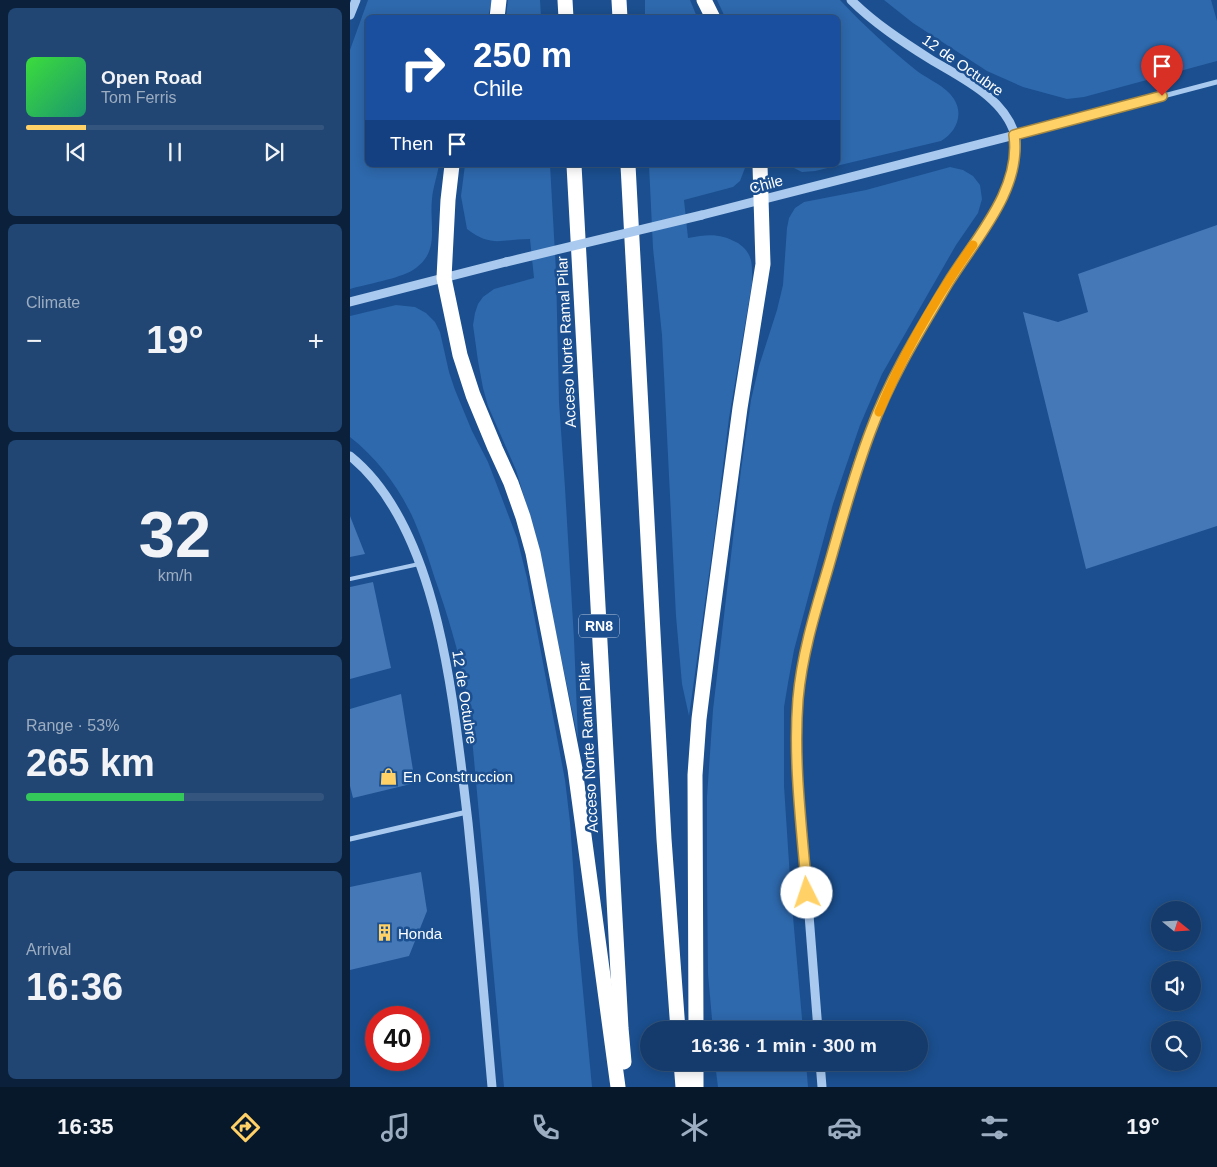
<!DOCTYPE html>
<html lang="en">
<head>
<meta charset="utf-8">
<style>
	:root { --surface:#143b6b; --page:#214673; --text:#f1f3f6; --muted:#9dadc1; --line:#33557e; --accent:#ffd166 }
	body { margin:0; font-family:Arial,sans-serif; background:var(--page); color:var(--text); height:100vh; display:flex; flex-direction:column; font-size:19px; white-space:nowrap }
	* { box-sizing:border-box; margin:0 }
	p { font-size:16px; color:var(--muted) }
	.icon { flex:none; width:28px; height:28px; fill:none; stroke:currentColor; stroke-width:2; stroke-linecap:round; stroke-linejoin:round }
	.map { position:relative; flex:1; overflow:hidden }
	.details { display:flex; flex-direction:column; gap:8px; padding:8px; background:#0b203b; width:350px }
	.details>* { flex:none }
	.hud { position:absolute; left:15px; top:15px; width:475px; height:152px; border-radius:8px; box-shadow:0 2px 12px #0003,0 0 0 1px var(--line); background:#1a4fa0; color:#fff; overflow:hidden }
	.needle { width:32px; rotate:108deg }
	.controls { position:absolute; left:801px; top:901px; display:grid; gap:10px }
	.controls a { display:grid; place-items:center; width:50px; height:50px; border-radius:50%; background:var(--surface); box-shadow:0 2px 12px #0003,0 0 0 1px var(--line); font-size:25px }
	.speed { position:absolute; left:15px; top:1006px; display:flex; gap:10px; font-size:25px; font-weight:700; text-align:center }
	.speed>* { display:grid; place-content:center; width:65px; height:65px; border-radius:50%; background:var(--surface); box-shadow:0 2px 12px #0003,0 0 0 1px var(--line); line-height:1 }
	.speed .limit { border:8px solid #d22; background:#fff; color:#111 }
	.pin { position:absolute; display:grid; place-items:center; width:42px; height:42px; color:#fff; margin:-51px -21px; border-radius:50% 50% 50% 0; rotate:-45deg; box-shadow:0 0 5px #0007 }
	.pin .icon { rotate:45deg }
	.me { position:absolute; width:55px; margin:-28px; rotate:356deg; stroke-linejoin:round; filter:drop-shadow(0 0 4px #0008) }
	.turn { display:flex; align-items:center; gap:18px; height:105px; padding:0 25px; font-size:22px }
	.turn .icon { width:65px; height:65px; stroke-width:2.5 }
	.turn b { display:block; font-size:35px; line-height:42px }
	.then { display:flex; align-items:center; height:48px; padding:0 25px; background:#0003; gap:10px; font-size:19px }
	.big { font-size:38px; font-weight:600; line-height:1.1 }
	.details .widget { flex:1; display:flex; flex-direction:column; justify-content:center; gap:8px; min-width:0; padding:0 18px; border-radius:8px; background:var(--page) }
	.details .dial { align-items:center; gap:0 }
	.dial b { font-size:65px; line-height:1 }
	.song { display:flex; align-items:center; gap:15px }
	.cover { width:60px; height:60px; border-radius:8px; background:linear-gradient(135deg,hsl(120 70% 55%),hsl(160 70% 35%)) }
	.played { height:5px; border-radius:2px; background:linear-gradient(90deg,var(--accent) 20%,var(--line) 20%) }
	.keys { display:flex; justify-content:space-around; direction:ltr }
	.heat { display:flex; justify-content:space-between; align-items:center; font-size:28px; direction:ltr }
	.charge { height:8px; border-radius:4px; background:linear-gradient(90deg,#34c759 53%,var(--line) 0) }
	.trip { position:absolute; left:290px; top:1021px; width:288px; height:50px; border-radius:25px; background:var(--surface); box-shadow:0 2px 12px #0003,0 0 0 1px var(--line); font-weight:600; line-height:50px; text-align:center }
	.dock { display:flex; height:80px; justify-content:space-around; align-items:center; background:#08182b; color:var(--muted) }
	.dock .icon { width:35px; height:35px }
	.dock .selected { color:var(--accent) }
	.dock b { font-size:22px; color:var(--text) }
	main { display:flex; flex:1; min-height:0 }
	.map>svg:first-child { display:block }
	.green { fill:#2e69ad }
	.building { fill:#4478b7 }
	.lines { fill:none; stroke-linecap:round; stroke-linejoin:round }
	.service { stroke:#a9c9ee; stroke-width:4 }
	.minor { stroke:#a9c9ee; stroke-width:5 }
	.tertiary { stroke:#a9c9ee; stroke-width:9 }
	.motorway { stroke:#fff; stroke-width:15 }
	.tertiary-bridge { stroke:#a9c9ee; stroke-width:9 }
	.route-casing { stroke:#a68842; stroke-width:12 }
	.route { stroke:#ffd166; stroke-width:9 }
	.slow { stroke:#f59e0b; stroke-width:9 }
	.labels { text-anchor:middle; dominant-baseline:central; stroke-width:5; stroke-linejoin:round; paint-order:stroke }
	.shield { fill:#1b4f8f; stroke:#bbcadd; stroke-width:1 }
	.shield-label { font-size:14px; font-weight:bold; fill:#fff }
	.street-label { font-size:15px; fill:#fff; stroke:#1b4f8f }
	.poi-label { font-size:15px; fill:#fff; stroke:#1b4f8f; text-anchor:start }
</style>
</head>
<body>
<main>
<section class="details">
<div class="widget">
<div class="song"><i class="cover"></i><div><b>Open Road</b><p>Tom Ferris</p></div></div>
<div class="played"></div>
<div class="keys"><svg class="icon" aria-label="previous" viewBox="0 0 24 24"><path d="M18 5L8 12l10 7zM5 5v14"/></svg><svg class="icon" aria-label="pause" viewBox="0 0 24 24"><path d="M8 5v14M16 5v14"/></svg><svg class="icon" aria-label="next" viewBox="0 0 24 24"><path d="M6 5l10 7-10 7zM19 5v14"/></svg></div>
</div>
<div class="widget"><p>Climate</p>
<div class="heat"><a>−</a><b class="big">19°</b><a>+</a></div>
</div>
<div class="widget dial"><b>32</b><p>km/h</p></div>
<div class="widget"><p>Range · 53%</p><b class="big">265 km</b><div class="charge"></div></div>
<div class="widget"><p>Arrival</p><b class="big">16:36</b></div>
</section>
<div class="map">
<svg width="867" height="1087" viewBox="0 0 867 1087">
	<rect width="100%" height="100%" fill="#1b4f8f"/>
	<g class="green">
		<path d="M18 0H142L138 17 18 18V165H89C87 176 83 188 82 199 79 226 91 252 63 270 48 279 17 284 0 289V50Z"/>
		<path d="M158 0H190L191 17H156Z"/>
		<path d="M295 0H340L347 17H295Z"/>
		<path d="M367 0H490C514 26 540 49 567 71 579 80 596 86 604 99 614 115 606 132 591 141L465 171 452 172 438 165H488V18L375 17Z"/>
		<path d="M534 0H861L867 21V61L734 97 717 99 673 87 637 71 563 23Z"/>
		<path d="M115 165H200L206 271 209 402 215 488 224 639 228 739 186 537 166 470 138 406 133 388 128 361 123 325 125 313 128 304 133 297 144 289 184 278 180 239C152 239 141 248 117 229L111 196Z"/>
		<path d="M299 165H396L390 181 383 187 334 200 338 238C358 234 370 233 388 243 392 246 397 250 399 255 403 262 402 274 402 283L379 418 364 538 339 716 332 684 326 616 312 335 303 248Z"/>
		<path d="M600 167 613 170 623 176 630 185 632 199 628 213 606 245 532 374 510 425 483 504 444 650 438 683 434 707V786L441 894 453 1030H363L358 974 357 871V797L363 710 391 470 401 400 409 366 427 310 433 285 437 228 439 218 445 208 454 202 516 190Z"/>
		<path d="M46 305 65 307 76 313 85 322 90 332 99 372 105 390 122 431 138 462 148 488 167 538 177 578 215 780 220 822 228 938 242 1087H154L121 727C119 713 118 699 115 685 108 649 97 613 85 579 80 564 76 549 70 535 56 497 32 462 0 437V316Z"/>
		<path d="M365 1063H456L458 1087H368Z"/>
	</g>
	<g class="building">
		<path d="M867 225V526L736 569 673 312 708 322 738 312 728 274Z"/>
		<path d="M0 516 15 554 0 557Z"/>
		<path d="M23 582 41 668 0 679V587Z"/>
		<path d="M51 694 65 783 3 798 0 786V709Z"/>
		<path d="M71 872 77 911 59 956 0 970V887Z"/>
	</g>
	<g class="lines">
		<path class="service" d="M0 579 69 564"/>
		<g class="minor">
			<path d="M665 135 867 82"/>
			<path d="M0 839 117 812"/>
		</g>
		<g class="tertiary">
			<path d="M0 15 6 0"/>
			<path d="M352 215 665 135"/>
			<path d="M0 302 156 262"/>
			<path d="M0 456C76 517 98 657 109 748 115 793 120 838 124 883 130 951 136 1019 142 1087"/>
			<path d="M468 1030C463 966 458 902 453 838 449 792 444 745 448 699 453 647 469 596 484 546 496 505 506 463 523 424 539 386 558 351 579 315 588 299 598 282 609 265 629 234 652 207 662 169 665 158 668 146 665 135 654 97 611 78 580 59 553 42 524 23 501 0"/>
			<path d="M470 1062 472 1087"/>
		</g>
		<g class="motorway">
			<path d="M215 0 216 18"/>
			<path d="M269 0 270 18"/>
			<path d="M354 0 363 18"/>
			<path d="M147 18 149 0"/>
			<path d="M102 165 98 200 94 278 110 355 123 395 145 448 161 483 173 517 183 553 225 769 268 1087"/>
			<path d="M224 165 271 1028 274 1062"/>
			<path d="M278 165 314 839 328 1030"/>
			<path d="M346 1030 345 775 349 719 358 647 390 408 413 264 410 165"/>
			<path d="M331 1062 333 1087"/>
			<path d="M346 1062V1087"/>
		</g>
		<path class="tertiary-bridge" d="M156 262 352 215"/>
	</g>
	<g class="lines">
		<defs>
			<path id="route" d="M457 893C452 829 443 763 448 699 452 653 466 609 479 565 492 520 504 474 521 430 540 378 570 330 598 283 625 239 672 190 664 135L812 96"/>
		</defs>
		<use href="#route" class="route-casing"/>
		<use href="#route" class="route"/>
		<path class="slow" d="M529 412C553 354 587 296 623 245"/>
	</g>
	<defs>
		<symbol id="shop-bare" viewBox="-9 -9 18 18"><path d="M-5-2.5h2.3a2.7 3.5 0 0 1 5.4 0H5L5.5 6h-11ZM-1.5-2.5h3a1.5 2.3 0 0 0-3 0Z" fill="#ffd166" stroke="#1b4f8f" stroke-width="2.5" paint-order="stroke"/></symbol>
		<symbol id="building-bare" viewBox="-9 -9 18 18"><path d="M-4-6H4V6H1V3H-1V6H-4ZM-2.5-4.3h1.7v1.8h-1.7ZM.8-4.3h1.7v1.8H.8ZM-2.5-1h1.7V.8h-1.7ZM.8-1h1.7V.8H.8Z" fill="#ffd166" stroke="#1b4f8f" stroke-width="2.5" paint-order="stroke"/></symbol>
	</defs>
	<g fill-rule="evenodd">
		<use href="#shop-bare" x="26" y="764" width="25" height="25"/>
		<use href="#building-bare" x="22" y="920" width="25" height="25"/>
	</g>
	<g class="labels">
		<rect class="shield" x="229" y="614.5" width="40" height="23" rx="4"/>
		<g class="shield-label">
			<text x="249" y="626">RN8</text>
		</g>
		<g class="street-label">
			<text transform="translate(613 65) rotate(35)">12 de Octubre</text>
			<text transform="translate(416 184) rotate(-15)">Chile</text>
			<text transform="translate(216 342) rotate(-93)">Acceso Norte Ramal Pilar</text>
			<text transform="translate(115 697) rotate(81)">12 de Octubre</text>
			<text transform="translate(238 747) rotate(-93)">Acceso Norte Ramal Pilar</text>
		</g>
		<g class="poi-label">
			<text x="53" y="776">En Construccion</text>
			<text x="48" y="933">Honda</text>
		</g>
	</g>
</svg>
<div class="controls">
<a><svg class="needle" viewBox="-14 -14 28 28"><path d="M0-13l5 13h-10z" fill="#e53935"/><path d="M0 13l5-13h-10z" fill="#9dadc1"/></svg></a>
<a><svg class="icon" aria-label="sound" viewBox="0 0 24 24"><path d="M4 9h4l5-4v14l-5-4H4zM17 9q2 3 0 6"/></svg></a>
<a><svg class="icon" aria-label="search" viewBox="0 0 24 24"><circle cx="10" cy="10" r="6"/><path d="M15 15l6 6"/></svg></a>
</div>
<div class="speed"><div class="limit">40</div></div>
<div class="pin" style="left:812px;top:96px;background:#d93025"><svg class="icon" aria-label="arrive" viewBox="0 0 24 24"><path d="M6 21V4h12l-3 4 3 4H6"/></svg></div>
<svg class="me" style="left:457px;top:893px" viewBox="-20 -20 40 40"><circle r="19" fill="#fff"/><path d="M0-13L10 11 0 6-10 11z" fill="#ffd166"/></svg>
<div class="trip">16:36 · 1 min · 300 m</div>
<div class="hud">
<div class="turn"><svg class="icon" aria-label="right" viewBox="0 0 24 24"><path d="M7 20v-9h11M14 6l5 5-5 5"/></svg><div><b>250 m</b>Chile</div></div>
<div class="then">Then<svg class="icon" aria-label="arrive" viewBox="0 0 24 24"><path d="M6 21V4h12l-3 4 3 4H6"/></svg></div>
</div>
</div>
</main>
<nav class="dock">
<b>16:35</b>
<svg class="icon selected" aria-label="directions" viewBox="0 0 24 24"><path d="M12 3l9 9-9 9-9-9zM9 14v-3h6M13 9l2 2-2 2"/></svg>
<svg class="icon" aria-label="music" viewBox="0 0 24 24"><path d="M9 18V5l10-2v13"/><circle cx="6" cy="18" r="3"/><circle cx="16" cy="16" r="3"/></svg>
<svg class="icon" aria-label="phone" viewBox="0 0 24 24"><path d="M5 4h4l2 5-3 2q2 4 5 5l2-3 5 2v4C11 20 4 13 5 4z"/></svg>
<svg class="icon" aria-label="climate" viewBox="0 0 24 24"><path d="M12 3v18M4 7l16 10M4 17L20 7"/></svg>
<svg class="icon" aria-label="car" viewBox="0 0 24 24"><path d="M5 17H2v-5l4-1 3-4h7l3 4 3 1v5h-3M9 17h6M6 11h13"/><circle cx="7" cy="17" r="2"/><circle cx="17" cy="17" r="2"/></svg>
<svg class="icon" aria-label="filters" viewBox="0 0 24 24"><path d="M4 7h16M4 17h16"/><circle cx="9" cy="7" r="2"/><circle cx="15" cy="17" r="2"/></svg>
<b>19°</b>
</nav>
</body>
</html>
